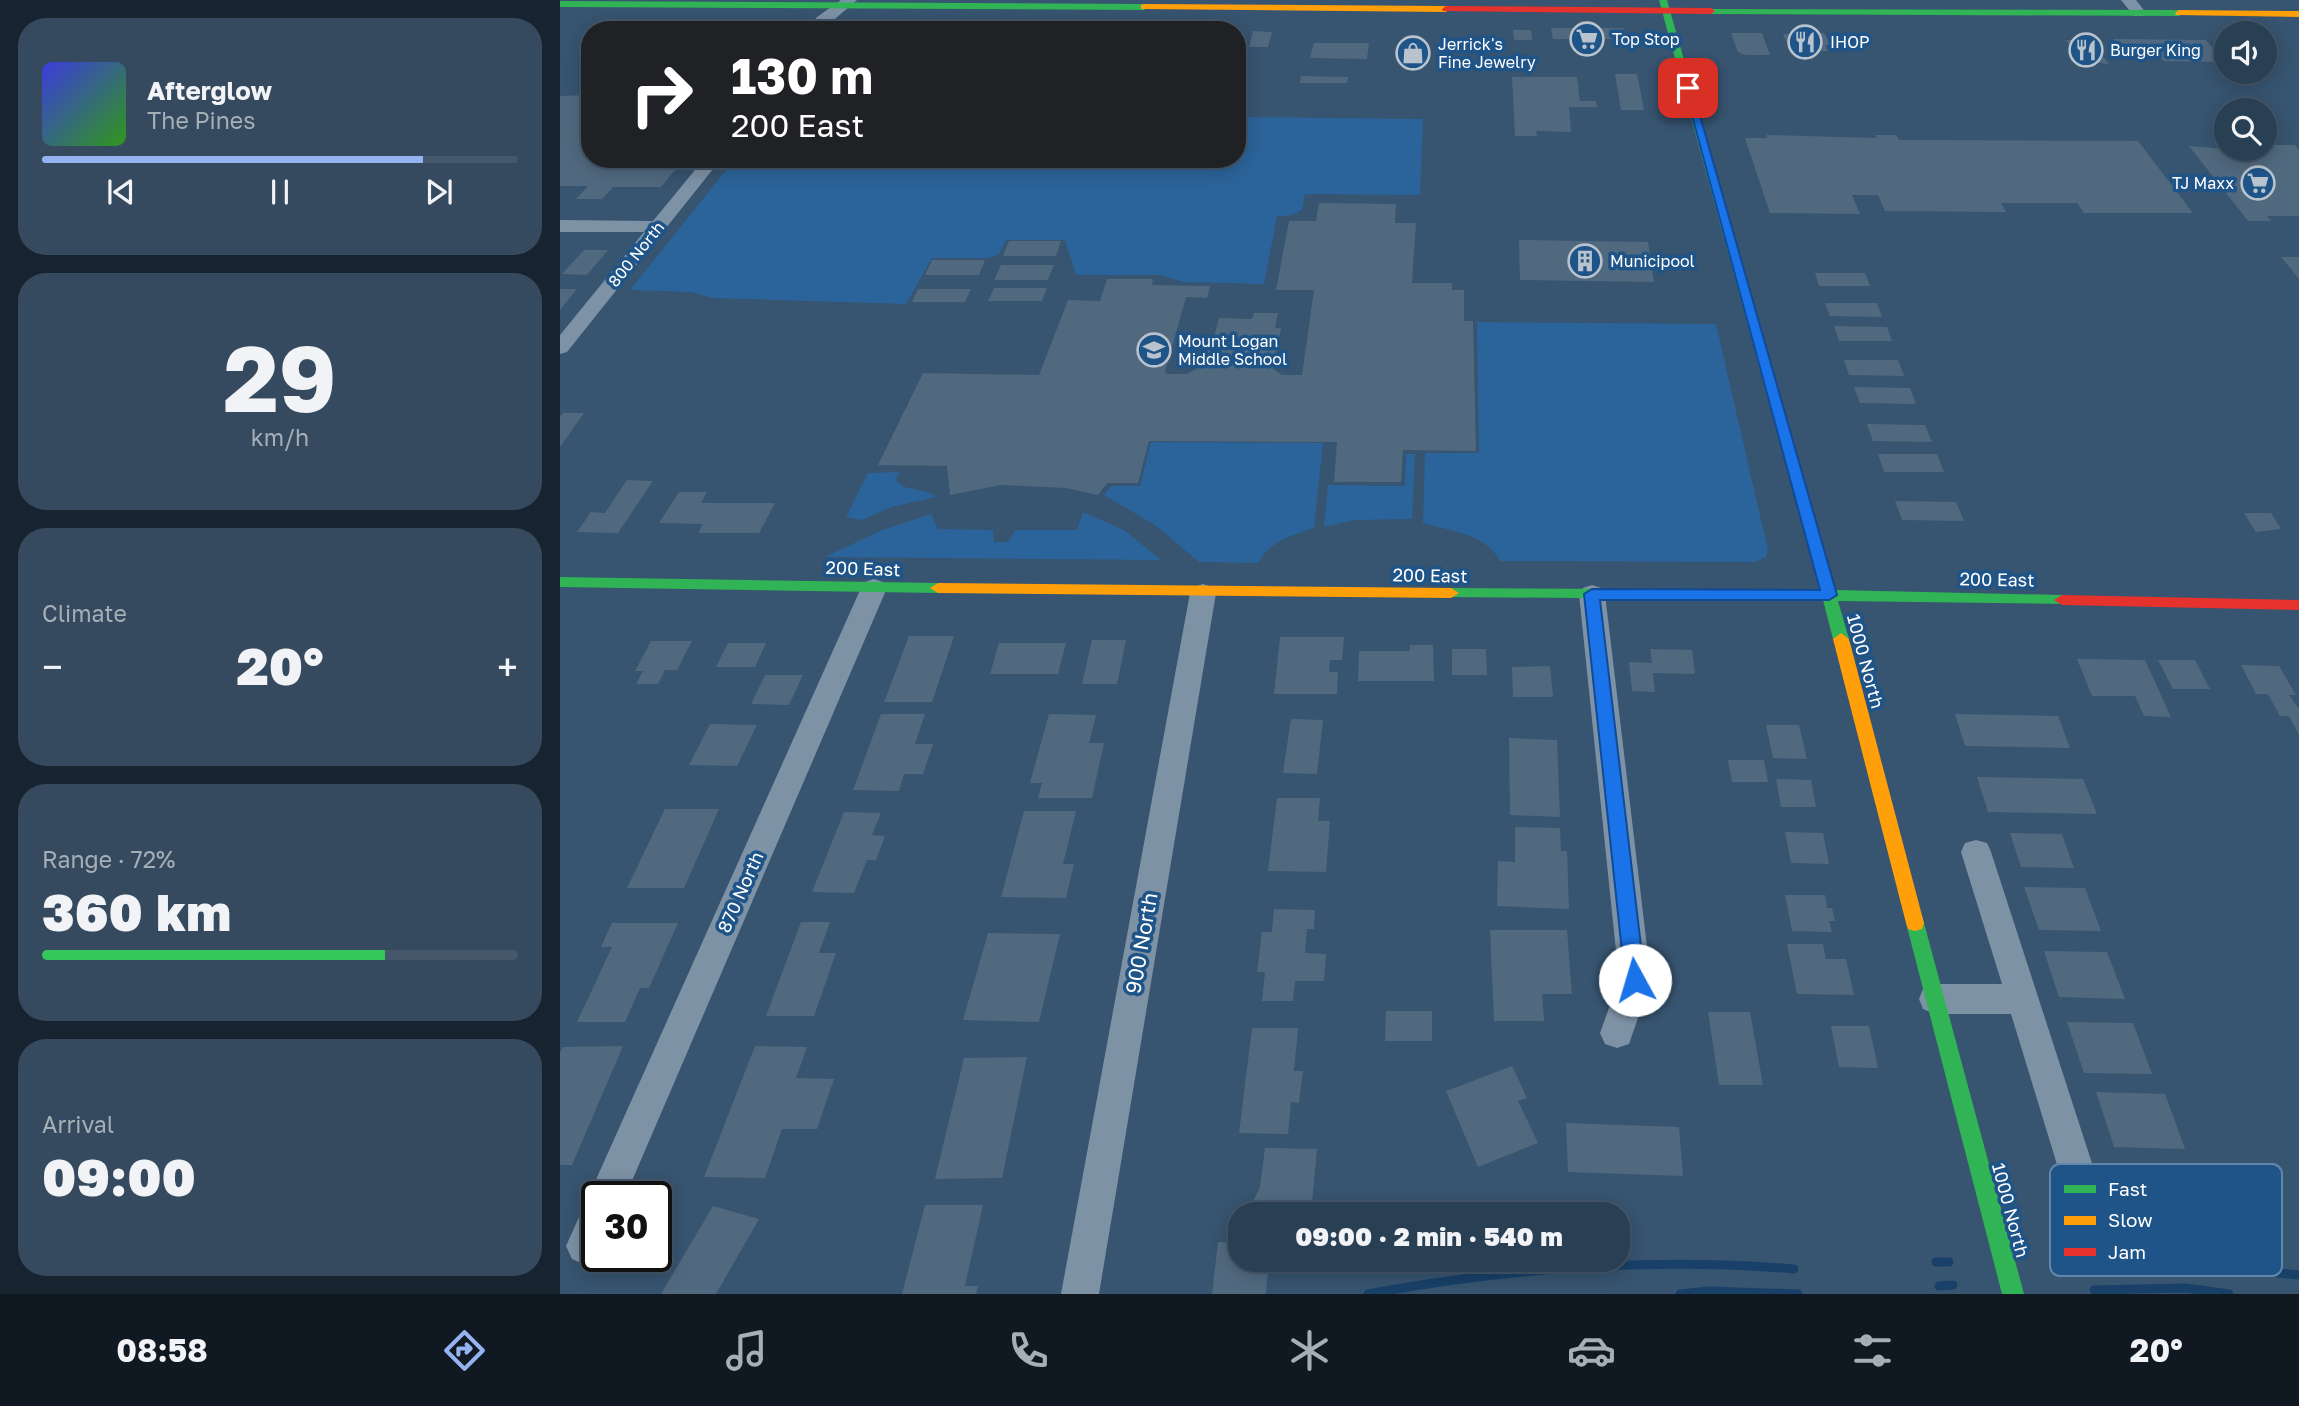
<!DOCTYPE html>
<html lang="en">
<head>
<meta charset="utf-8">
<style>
	:root { --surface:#293f54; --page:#354a5e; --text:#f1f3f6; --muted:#a5afb8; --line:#45586b; --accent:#95b2f1 }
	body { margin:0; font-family:"Golos Text",sans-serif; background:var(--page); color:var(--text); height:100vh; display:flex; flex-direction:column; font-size:26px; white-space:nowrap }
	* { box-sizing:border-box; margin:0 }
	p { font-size:23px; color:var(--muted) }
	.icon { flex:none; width:38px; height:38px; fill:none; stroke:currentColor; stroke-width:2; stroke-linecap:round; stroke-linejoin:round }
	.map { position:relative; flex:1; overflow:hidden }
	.details { display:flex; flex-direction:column; gap:18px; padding:18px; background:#17232e; width:560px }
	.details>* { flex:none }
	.banner { position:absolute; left:21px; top:21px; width:665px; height:147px; border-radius:28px; box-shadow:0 4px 18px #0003,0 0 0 2px var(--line); background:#202124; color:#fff; overflow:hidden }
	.tools { position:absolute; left:1654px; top:21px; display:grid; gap:14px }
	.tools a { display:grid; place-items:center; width:63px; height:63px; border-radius:50%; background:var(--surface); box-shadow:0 4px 18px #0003,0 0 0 2px var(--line); font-size:35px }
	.speed { position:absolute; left:21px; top:1181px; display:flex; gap:14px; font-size:35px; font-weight:700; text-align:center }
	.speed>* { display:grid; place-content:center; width:91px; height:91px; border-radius:50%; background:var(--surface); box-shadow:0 4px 18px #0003,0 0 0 2px var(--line); line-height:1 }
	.speed .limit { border:4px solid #111; border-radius:10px; background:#fff; color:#111 }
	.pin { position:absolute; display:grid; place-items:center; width:60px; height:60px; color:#fff; margin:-30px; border-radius:14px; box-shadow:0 4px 10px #0006 }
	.me { position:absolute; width:77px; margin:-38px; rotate:354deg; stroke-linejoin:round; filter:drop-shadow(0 0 5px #0008) }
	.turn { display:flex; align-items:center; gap:24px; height:147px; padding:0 35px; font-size:32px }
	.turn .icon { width:91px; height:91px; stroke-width:2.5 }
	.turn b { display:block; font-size:49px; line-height:60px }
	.big { font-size:52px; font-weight:800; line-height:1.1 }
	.details .card { flex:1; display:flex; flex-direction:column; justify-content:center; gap:10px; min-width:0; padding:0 24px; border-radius:28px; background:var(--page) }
	.details .dial { align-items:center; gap:0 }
	.dial b { font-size:91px; line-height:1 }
	.song { display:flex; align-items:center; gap:21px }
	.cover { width:84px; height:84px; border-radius:10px; background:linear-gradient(135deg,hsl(240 70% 55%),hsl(110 70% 35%)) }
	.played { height:7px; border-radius:4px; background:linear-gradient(90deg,var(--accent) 80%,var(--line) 80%) }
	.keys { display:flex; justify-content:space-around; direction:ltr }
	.heat { display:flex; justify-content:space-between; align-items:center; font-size:38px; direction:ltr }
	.charge { height:10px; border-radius:5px; background:linear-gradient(90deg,#34c759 72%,var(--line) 0) }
	.trip { position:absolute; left:668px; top:1202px; width:402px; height:70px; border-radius:28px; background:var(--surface); box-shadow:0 4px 18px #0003,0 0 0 2px var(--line); font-weight:800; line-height:70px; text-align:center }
	.menu { display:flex; height:112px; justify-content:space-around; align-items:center; background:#101922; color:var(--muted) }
	.menu .icon { width:49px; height:49px }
	.menu .current { color:var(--accent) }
	.menu b { font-size:32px; color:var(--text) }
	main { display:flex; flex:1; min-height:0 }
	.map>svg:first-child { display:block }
	.green { fill:#2b649a }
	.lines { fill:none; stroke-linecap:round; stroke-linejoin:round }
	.stream { stroke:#184068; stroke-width:9 }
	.building { fill:#51697f }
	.street { fill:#7e92a6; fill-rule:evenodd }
	.fast { fill:#30b455; fill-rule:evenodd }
	.slow { fill:#ff9f0a; fill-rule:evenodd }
	.jam { fill:#e5322d; fill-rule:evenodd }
	.route { fill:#1a73e8; stroke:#114b97; stroke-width:2 }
	.labels { text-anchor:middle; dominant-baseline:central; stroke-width:7; stroke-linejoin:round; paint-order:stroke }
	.far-poi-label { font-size:16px; fill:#fff; stroke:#1f5488; text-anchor:start }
	.far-street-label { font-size:16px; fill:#fff; stroke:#1f5488 }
	.street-label { font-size:18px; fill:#fff; stroke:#1f5488 }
	.near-street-label { font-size:21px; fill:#fff; stroke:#1f5488 }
	.key { fill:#1f5488; stroke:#6287ac; stroke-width:2 }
	.key-label { font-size:19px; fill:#fff }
</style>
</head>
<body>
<main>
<section class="details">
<div class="card">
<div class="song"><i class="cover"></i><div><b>Afterglow</b><p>The Pines</p></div></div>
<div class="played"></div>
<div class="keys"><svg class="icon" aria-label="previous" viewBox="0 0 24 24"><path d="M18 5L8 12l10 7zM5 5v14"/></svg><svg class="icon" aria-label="pause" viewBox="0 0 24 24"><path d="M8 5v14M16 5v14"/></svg><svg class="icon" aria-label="next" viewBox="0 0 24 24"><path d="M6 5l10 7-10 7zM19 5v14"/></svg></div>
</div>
<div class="card dial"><b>29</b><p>km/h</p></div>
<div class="card"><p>Climate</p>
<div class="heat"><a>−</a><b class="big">20°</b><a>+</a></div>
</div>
<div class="card"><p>Range · 72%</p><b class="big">360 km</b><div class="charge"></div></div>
<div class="card"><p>Arrival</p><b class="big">09:00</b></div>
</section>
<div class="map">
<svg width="1739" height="1294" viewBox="0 0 1739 1294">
	<rect width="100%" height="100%" fill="#375470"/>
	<g class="green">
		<path d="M677 117 863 119 860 195 745 194 742 210 728 216H717L704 284 624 282 601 275H516L505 240H446L439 254 429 258H372L346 304 153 298 131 292 70 290 175 159H677Z"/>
		<path d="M917 322 1156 324 1208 550 1206 557 1195 562 940 561C927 534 890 531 863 523L865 453H919Z"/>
		<path d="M591 442 763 443 754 528C731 536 711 540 698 563L639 562 595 525 544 495 551 486H580Z"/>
		<path d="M846 454H855L852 519 794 520 764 527 768 485 845 486Z"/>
		<path d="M339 472 336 480C346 493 364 487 377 497L331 507 302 520 286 517 308 473Z"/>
		<path d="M523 512 564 530 601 560 265 557 320 531 371 514 378 529 433 530 434 542H448L455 530H517Z"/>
	</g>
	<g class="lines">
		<g class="stream">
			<path d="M1376 1262H1389"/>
			<path d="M1530 1262 1594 1261 1739 1275"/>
			<path d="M1379 1286 1393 1285"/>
			<path d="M1534 1290 1626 1288 1669 1294"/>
			<path d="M808 1294C950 1268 1090 1257 1234 1269"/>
			<path d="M1120 1294 1150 1291 1238 1294"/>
		</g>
	</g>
	<g class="building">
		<path d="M453 22 482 23 478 30H448Z"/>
		<path d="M991 28H1063L1066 39H1038L1040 46H1016L1015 39H993Z"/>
		<path d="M953 30H971L972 40H954Z"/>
		<path d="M693 31 712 32 708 47H689Z"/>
		<path d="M1171 33H1202L1210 55H1185L1178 52Z"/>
		<path d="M1246 33H1264L1271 45H1265L1268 51H1230L1223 34 1247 35Z"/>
		<path d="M1553 39 1646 40 1664 62 1604 61 1598 56H1565Z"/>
		<path d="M1506 40H1530L1549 64 1521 61Z"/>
		<path d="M754 43H809L807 59 750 58Z"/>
		<path d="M841 46H865L866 59H841Z"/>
		<path d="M1055 74H1077L1084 110H1061Z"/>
		<path d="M741 76 788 77 787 83H740Z"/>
		<path d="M952 77H1017L1020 101H1036L1037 107H1009L1011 132 976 131 977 136H955Z"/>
		<path d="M30 95V159H124L101 187H53L42 199H16L28 186H0V96Z"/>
		<path d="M1206 135 1317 138 1315 135H1336L1339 140 1578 141 1633 213H1524L1517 203H1441L1446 212 1325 211 1318 195H1292L1300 214 1210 213 1185 138H1208Z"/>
		<path d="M1704 145H1735L1739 150V216H1707L1711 221H1688L1629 146 1682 150 1704 149Z"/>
		<path d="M759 203 836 204 835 223H856L852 283H892V290H904V321H913L916 451 843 450 841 482H774L777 442 589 441 578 483H547L538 495 506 488 441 485 390 495 387 466 318 465 363 373 479 375 508 300 540 301 547 279H593L592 285 650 286 647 298 626 297 605 372 608 374H627L640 367 647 336 654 337 659 318 692 319 694 313H718L715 328H721L713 369 722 375H742L754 290H716L729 221H756Z"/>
		<path d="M959 240 1088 242 1094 282 960 280Z"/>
		<path d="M449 241H501L496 256H443Z"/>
		<path d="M24 250H48L27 275 2 274Z"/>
		<path d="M1721 257H1739V279Z"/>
		<path d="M372 260H425L419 275H365Z"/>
		<path d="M441 265H494L488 280H434Z"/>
		<path d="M1255 273H1305L1310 286H1259Z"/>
		<path d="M434 288H487L482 301H428Z"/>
		<path d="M0 289H17L0 310Z"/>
		<path d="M358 289H411L405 302H352Z"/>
		<path d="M1265 303H1317L1322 317 1270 316Z"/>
		<path d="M1274 326 1327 327 1332 341H1279Z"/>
		<path d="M1284 360H1338L1344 376 1289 375Z"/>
		<path d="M1294 387 1350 388 1356 404 1300 403Z"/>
		<path d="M3 413H24L0 447V417Z"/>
		<path d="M1307 424 1365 425 1372 442 1313 441Z"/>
		<path d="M1318 454H1377L1384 472H1324Z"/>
		<path d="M67 480 93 481 58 533 17 532 31 512 45 513Z"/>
		<path d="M119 492H147L141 503H215L199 533H138L143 524 99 523Z"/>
		<path d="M1335 501 1396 502 1404 521 1342 520Z"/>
		<path d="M1684 513H1711L1721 529 1696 532Z"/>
		<path d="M349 636H394L372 702H324Z"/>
		<path d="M720 637H784L782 660H770L769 672H778L777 694H714Z"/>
		<path d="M532 640H566L557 684H522Z"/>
		<path d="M91 641H132L117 670H105L98 684H76L83 671H75Z"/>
		<path d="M168 643H206L195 667H156Z"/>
		<path d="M439 643H506L498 674H430Z"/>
		<path d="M850 645H873L874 681H798L799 651H850Z"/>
		<path d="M892 649H926L927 675H892Z"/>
		<path d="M1090 649 1132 650 1135 674 1093 673 1095 692 1072 691 1069 662 1092 663Z"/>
		<path d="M1517 659 1585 660 1611 717 1584 716 1575 696H1532Z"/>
		<path d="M1598 660H1635L1650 689H1613Z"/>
		<path d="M1681 665 1719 666 1736 695H1729L1739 709V735L1729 716H1720L1708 694H1696Z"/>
		<path d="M990 666 993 697H953L952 667Z"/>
		<path d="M205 675H243L229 705 191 704Z"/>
		<path d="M321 714H365L355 744H373L363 774H344L339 791 293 790Z"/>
		<path d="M489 714 536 715 529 743H544L532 798H478L482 783H470Z"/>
		<path d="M1395 714 1498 716 1510 748 1405 746Z"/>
		<path d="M731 719 763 720 757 774 723 773Z"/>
		<path d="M150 724 197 725 177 766 129 765Z"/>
		<path d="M1206 725H1239L1247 759 1213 758Z"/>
		<path d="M949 738 997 740 1000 817 950 815Z"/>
		<path d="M1168 760H1204L1208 782H1172Z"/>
		<path d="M1417 777 1523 779 1537 814 1428 812Z"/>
		<path d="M1216 779 1251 780 1256 807H1221Z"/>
		<path d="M717 798H760L758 821H770L766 872 708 871Z"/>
		<path d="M105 809H159L124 888H67Z"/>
		<path d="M464 811H516L503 864H514L506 898 441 897Z"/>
		<path d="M284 812 321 813 312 835 325 836 316 860H307L294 893 252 892Z"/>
		<path d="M955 827 1000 828 1001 851H1007L1009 909 937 906 938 861 955 862Z"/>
		<path d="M1225 832 1263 833 1269 864 1231 863Z"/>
		<path d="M1450 833 1502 834 1514 868 1461 867Z"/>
		<path d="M1464 887 1525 888 1541 931 1479 930Z"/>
		<path d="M1225 895H1265L1267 908H1272L1275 921H1269L1272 932 1232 931Z"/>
		<path d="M714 909 755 910 754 929H747L745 953 766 954 764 981H735L733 1001H702L705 972H697L702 932H712Z"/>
		<path d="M241 922H270L259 953H276L254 1016H206Z"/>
		<path d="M52 923H118L89 988H80L65 1022H17L52 947H41Z"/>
		<path d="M930 930H1007L1012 994H982L984 1021H934Z"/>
		<path d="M428 933 500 934 479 1022 403 1020Z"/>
		<path d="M1227 944H1263L1266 959H1286L1294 995 1237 994Z"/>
		<path d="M1484 951 1547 952 1565 999 1499 997Z"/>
		<path d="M826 1011H872V1041H825Z"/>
		<path d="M1148 1012H1190L1203 1085H1159Z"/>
		<path d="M1507 1022 1573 1023 1592 1074 1524 1073Z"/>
		<path d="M1271 1026H1309L1318 1068 1279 1067Z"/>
		<path d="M692 1028H738L734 1071H743L739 1103 731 1102 728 1134 679 1133Z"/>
		<path d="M63 1046 12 1165H0V1053L3 1047Z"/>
		<path d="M195 1046 247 1047 236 1078 274 1079 257 1129H222L205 1178 144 1177Z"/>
		<path d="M467 1057 442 1178 375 1179 404 1058Z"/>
		<path d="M952 1066 967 1098 958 1101 978 1143 918 1167 886 1091Z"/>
		<path d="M1536 1092 1605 1094 1625 1149 1554 1147Z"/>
		<path d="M1006 1123 1119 1127 1123 1176 1008 1172Z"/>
		<path d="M705 1148 757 1149 751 1214H687L700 1187Z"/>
		<path d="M365 1205H423L405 1286H418L416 1294H342Z"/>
		<path d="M153 1206 199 1219 156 1294H101Z"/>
		<path d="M681 1226V1260H709L706 1294H652L658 1242H673Z"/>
	</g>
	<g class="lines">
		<g class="street">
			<path d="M281 0H297L262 30H247L257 17Z"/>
			<path d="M1561 0H1576L1586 13 1584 16H1574Z"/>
			<path d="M144 159H161L7 352 0 354V335L84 232H0V220L93 221Z"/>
			<path d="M314 579 323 582 327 588 65 1197H37L38 1259 25 1265 12 1259 6 1246 24 1206 31 1203 29 1197 34 1184 301 588 305 582Z"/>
			<path d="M643 584 652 587 656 593 539 1294H501L630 593 634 587Z"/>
			<path d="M1032 585 1041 588 1045 594 1091 980 1069 1044 1057 1048 1045 1044 1040 1033 1059 980 1019 594 1023 588Z"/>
			<path d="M1416 840 1427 843 1431 852 1542 1194 1537 1207 1524 1212 1511 1207 1506 1194 1451 1014H1375L1363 1009 1359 999 1363 989 1375 984H1442L1401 852 1405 843Z"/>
		</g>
		<g class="fast">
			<path d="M1099 0H1107L1275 590 1502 595 1510 600 1507 604 1278 601 1289 639 1281 645 1273 639 1263 600 886 597 883 593 891 588 1260 590Z"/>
			<path d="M0 1 584 4 588 7 584 10 0 7Z"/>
			<path d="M1148 9 1619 10 1623 13 1619 16 1151 14 1147 11Z"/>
			<path d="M0 577 378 583 386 588 378 593 0 587Z"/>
			<path d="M1355 915 1362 917 1364 923 1464 1294H1442L1346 923 1348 917Z"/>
		</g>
		<g class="slow">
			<path d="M584 4 886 6 890 9 886 12 581 9V5Z"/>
			<path d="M1619 10 1739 11V17L1616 15 1615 13Z"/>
			<path d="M378 583 891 588 899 593 891 598 378 593 370 588Z"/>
			<path d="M1281 633 1289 639 1364 923 1362 929 1355 931 1348 929 1346 923 1273 639Z"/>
		</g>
		<g class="jam">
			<path d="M886 6 1151 8 1155 11 1151 14 883 11 882 9Z"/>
			<path d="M1502 595 1739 600V610L1502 605 1494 600Z"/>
		</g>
	</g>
	<path class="route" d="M1124 86 1132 88 1277 595 1269 600H1040L1085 980 1082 986 1075 989 1068 986 1065 980 1024 594 1032 589 1260 590Z"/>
	<defs>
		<symbol id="supermarket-ring" viewBox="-11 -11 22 22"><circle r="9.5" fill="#1f5488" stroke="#b9c3cd" stroke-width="1.5"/><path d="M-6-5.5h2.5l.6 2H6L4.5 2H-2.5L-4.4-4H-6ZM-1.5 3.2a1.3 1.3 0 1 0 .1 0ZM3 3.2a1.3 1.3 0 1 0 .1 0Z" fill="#b9c3cd"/></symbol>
		<symbol id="restaurant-ring" viewBox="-11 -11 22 22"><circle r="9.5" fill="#1f5488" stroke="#b9c3cd" stroke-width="1.5"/><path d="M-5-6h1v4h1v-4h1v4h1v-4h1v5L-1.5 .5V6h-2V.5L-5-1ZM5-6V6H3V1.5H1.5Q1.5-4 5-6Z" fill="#b9c3cd"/></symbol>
		<symbol id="shop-ring" viewBox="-11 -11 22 22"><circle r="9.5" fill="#1f5488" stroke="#b9c3cd" stroke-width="1.5"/><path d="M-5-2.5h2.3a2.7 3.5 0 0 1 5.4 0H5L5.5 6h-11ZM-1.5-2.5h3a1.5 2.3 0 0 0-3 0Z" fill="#b9c3cd"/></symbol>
		<symbol id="building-ring" viewBox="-11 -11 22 22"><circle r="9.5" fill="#1f5488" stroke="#b9c3cd" stroke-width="1.5"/><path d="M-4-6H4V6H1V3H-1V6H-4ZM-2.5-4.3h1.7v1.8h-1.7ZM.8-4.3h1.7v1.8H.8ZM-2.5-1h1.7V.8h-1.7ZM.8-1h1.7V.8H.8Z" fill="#b9c3cd"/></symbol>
		<symbol id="school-ring" viewBox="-11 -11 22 22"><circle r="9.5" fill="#1f5488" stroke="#b9c3cd" stroke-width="1.5"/><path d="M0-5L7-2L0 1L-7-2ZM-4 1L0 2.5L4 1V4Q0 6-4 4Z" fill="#b9c3cd"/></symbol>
	</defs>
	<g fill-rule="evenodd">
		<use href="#supermarket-ring" x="1008" y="20" width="38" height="38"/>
		<use href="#restaurant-ring" x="1226" y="23" width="38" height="38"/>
		<use href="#restaurant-ring" x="1507" y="31" width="38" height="38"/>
		<use href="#shop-ring" x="834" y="34" width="38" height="38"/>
		<use href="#supermarket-ring" x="1679" y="164" width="38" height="38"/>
		<use href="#building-ring" x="1006" y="242" width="38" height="38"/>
		<use href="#school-ring" x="575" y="331" width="38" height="38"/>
	</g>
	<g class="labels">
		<g class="far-poi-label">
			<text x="1052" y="39">Top Stop</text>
			<text x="1270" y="42">IHOP</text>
			<text x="878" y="44">Jerrick's<tspan x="878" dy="18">Fine Jewelry</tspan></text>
			<text x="1550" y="50">Burger King</text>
			<text x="1674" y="183" text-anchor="end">TJ Maxx</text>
			<text x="1050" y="261">Municipool</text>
			<text x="618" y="341">Mount Logan<tspan x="618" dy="18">Middle School</tspan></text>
		</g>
		<g class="far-street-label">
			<text transform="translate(76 254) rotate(-51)">800 North</text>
		</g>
		<g class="street-label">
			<text transform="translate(303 568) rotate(2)">200 East</text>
			<text transform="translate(870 575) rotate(1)">200 East</text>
			<text transform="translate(1437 579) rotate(1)">200 East</text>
			<text transform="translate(1306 661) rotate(75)">1000 North</text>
			<text transform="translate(180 892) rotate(-66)">870 North</text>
			<text transform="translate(1451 1210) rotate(75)">1000 North</text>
		</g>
		<g class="near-street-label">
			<text transform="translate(581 943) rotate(-80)">900 North</text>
		</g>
	</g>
	<rect x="1490" y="1164" width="232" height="112" rx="10" class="key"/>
	<rect x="1504" y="1185" width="32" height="8" fill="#30b455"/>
	<rect x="1504" y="1216" width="32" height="9" fill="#ff9f0a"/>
	<rect x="1504" y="1248" width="32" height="8" fill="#e5322d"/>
	<g class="key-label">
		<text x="1548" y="1196">Fast</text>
		<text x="1548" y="1227">Slow</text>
		<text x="1548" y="1259">Jam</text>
	</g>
</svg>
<div class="tools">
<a><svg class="icon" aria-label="sound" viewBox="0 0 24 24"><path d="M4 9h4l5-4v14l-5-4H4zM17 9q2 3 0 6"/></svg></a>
<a><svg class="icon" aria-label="search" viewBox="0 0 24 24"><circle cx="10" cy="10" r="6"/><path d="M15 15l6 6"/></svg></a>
</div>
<div class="speed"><div class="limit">30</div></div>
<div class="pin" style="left:1128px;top:88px;background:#d93025"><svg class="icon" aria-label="arrive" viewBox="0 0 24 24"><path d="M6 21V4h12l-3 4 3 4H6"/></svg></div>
<svg class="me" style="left:1075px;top:980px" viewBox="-20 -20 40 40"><circle r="19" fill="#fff"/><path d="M0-13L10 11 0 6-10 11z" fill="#1a73e8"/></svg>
<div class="trip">09:00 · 2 min · 540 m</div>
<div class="banner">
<div class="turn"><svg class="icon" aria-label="right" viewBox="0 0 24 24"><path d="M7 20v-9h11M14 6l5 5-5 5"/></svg><div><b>130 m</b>200 East</div></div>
</div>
</div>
</main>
<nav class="menu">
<b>08:58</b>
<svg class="icon current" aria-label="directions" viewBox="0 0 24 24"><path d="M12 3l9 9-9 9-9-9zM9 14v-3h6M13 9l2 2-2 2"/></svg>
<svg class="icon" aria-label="music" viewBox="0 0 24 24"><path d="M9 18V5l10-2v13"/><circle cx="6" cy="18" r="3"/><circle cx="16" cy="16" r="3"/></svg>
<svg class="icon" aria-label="phone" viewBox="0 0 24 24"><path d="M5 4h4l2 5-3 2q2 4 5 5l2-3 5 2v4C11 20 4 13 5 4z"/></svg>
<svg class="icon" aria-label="climate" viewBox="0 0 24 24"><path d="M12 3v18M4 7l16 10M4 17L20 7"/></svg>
<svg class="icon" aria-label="car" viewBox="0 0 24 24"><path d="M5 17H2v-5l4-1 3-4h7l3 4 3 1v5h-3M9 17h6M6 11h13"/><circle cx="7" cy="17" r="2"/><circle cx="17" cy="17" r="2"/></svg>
<svg class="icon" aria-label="filters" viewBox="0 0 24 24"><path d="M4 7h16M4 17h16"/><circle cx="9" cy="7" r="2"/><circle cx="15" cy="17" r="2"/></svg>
<b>20°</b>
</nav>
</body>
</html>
